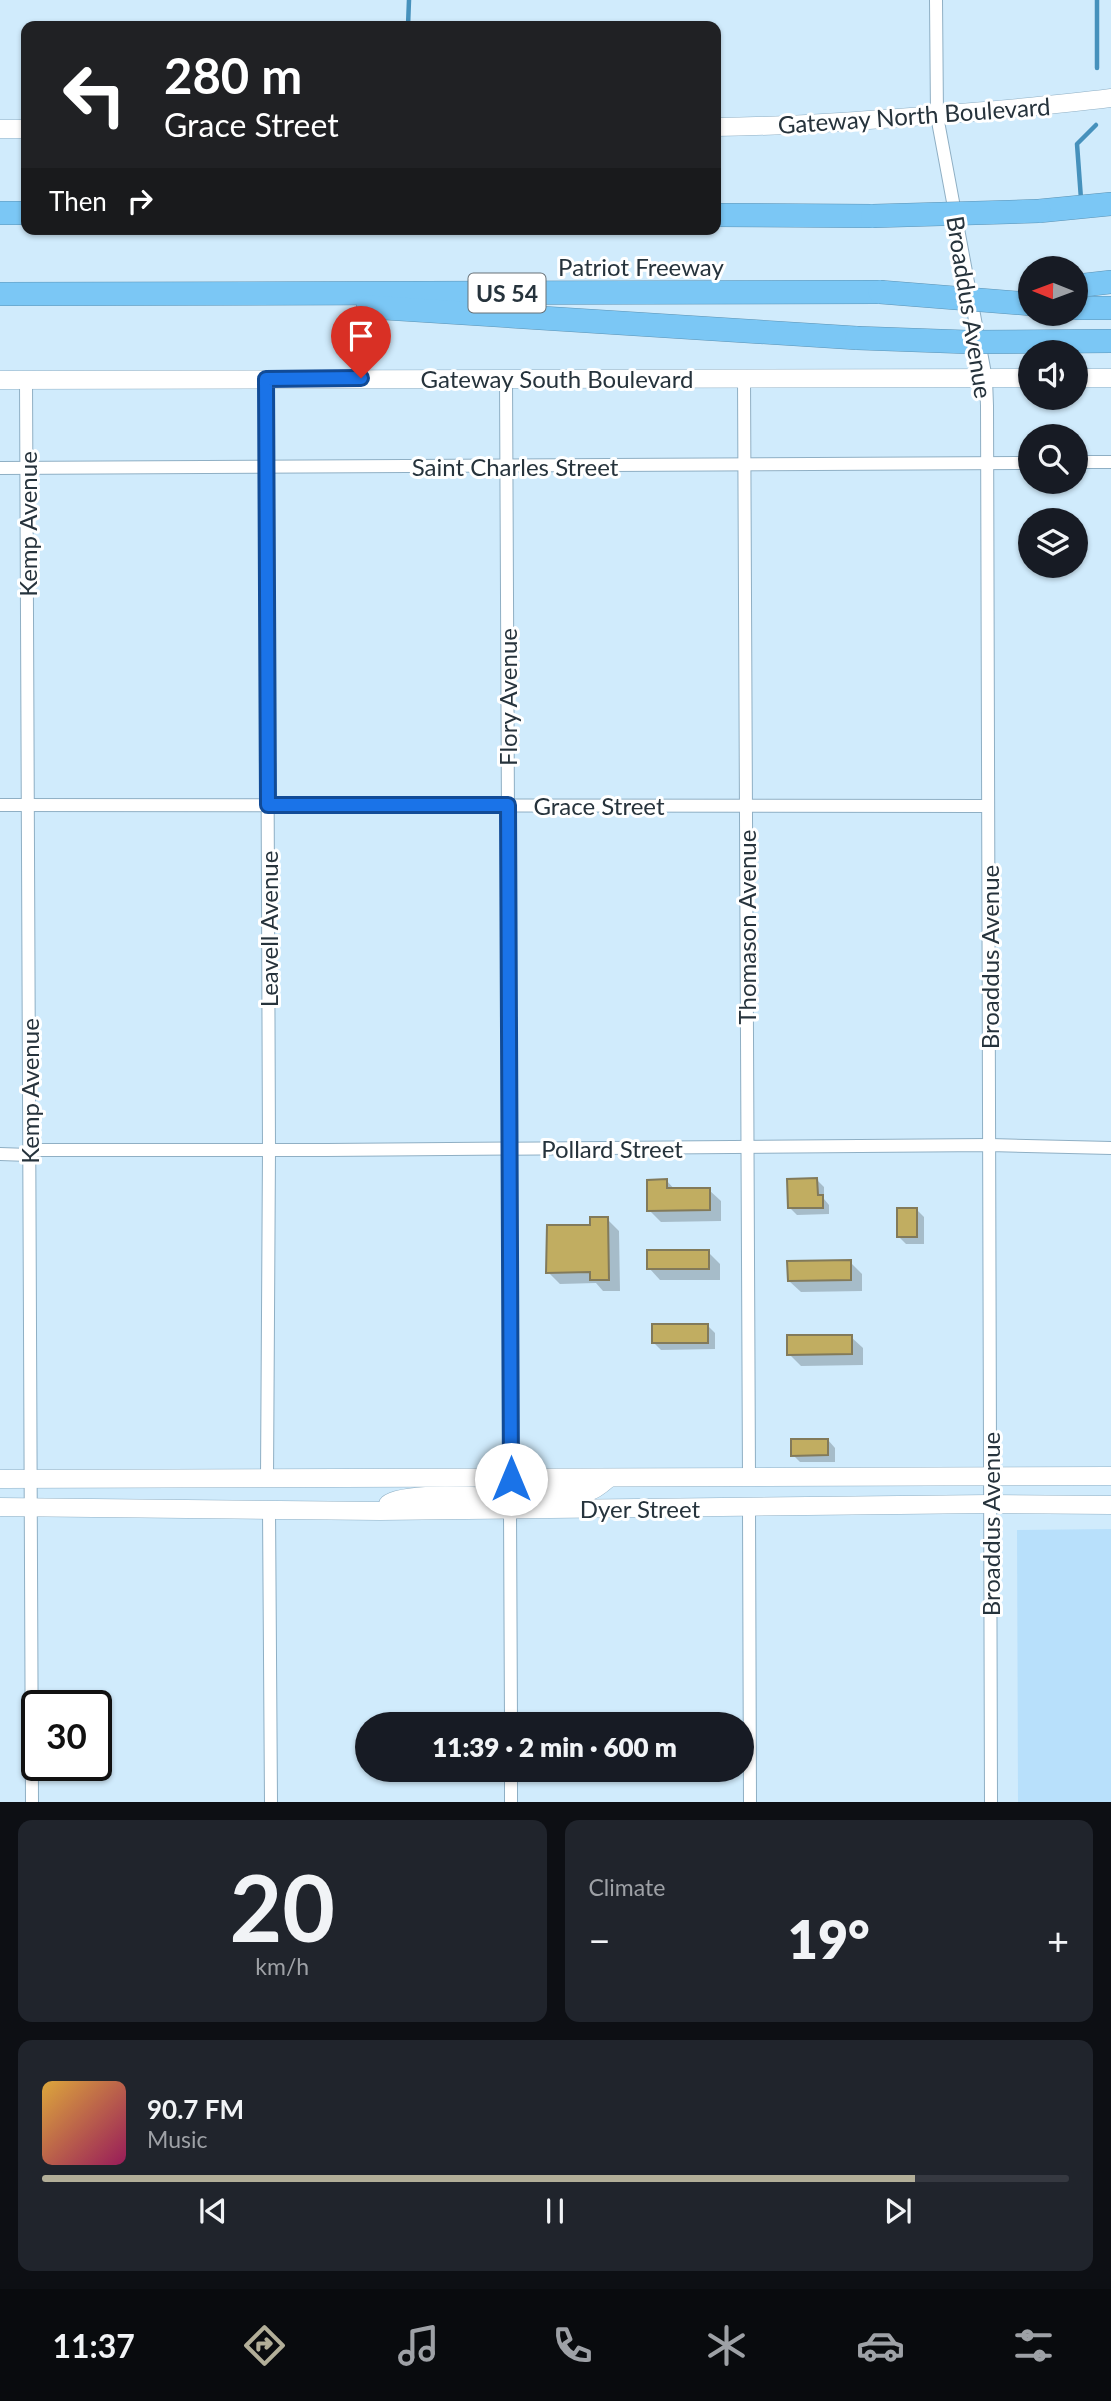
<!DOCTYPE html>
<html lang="en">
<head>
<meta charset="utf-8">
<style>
	:root { --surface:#171b24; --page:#20242c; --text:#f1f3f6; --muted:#9ea1a6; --line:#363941; --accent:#b2ae98 }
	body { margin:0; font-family:Lato,sans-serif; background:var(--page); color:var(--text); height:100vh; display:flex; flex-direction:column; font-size:26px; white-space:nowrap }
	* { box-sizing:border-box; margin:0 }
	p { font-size:23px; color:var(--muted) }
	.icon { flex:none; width:38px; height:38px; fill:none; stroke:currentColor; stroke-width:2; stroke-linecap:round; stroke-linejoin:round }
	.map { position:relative; height:1802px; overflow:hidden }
	.side { display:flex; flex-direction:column; gap:18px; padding:18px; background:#0d0f14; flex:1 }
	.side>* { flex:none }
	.guide { position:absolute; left:21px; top:21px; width:700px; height:214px; border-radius:14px; box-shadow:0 2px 5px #0004; background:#202124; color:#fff; overflow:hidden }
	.needle { width:46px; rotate:271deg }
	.buttons { position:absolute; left:1018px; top:256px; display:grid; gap:14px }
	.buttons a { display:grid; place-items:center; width:70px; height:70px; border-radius:50%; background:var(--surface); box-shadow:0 2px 5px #0004; font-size:35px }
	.speed { position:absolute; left:21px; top:1690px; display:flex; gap:14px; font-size:35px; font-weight:700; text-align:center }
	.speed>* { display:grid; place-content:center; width:91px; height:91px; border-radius:50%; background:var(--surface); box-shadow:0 2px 5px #0004; line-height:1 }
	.speed .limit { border:4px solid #111; border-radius:10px; background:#fff; color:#111 }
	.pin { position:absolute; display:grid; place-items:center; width:60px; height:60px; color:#fff; margin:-72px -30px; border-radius:50% 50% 50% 0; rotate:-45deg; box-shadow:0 0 7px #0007 }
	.pin .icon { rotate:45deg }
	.me { position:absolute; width:77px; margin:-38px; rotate:0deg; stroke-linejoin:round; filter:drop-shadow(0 0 5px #0008) }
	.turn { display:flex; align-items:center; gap:24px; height:147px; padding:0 28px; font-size:32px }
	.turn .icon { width:91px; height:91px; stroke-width:2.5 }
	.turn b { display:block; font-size:49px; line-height:60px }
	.then { display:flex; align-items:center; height:66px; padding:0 28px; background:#0003; gap:14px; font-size:26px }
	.big { font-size:52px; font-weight:800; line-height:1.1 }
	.side .card { flex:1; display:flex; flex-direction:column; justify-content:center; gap:10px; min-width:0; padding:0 24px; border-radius:14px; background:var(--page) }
	.side .dial { align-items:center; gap:0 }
	.dial b { font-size:91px; line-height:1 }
	.song { display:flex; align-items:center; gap:21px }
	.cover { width:84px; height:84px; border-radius:10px; background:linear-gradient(135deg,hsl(40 70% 55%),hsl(330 70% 35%)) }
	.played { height:7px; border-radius:4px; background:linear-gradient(90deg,var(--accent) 85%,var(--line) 85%) }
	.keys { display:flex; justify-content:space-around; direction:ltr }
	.heat { display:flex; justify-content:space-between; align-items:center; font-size:38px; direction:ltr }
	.side .tiles { flex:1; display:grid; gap:18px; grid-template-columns:1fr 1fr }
	.card:last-child { grid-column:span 2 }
	.trip { position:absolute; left:355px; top:1712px; width:399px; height:70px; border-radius:35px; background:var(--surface); box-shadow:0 2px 5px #0004; font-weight:800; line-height:70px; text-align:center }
	.tab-bar { display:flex; height:112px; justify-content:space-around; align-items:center; background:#090b0e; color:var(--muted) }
	.tab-bar .icon { width:49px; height:49px }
	.tab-bar .active { color:var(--accent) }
	.tab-bar b { font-size:32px; color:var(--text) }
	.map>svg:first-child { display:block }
	.built { fill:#b8e0fb }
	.shadow { fill:#0003 }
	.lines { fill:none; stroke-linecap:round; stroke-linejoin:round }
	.stream { stroke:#4691bc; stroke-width:4.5 }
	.building { fill:#c1ad61; stroke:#827a5a; stroke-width:2 }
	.minor-casing { stroke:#8fafc4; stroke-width:14 }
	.secondary-casing { stroke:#8fafc4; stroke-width:19 }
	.motorway-casing { stroke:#5d93b4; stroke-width:24 }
	.minor { stroke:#fff; stroke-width:12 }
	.secondary { stroke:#fff; stroke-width:18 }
	.motorway { stroke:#7bc7f5; stroke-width:23 }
	.motorway-bridge-casing { stroke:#5d93b4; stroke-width:24; stroke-linecap:butt }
	.motorway-bridge { stroke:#7bc7f5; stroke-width:23 }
	.route-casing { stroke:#114b97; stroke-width:18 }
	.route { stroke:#1a73e8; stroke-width:12 }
	.labels { text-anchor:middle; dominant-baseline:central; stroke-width:6; stroke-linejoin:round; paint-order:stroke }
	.shield { fill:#fff; stroke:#677076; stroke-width:2 }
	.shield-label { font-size:23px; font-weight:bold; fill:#26333c }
	.street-label { font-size:24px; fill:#26333c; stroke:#fff }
</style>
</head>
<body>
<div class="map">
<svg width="1111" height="1803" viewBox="0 0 1111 1803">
	<rect width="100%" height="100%" fill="#d0ebfc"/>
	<path class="built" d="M1111 1529V1802H1018L1017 1530Z"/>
	<g class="shadow">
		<path d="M817 1180 824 1187V1199L829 1205V1214L797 1215 789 1207Z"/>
		<path d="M667 1181 675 1190H709L721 1201V1221L661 1222 649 1210Z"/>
		<path d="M917 1210 924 1217V1244H906L899 1237Z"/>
		<path d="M607 1219 619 1231 620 1291H603L596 1283 560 1284 548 1272 592 1227Z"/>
		<path d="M708 1252 720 1264V1280H660L649 1268Z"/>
		<path d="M850 1262 862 1274V1291L801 1292 789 1281Z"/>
		<path d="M707 1325 715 1333V1349L661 1350 654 1343Z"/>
		<path d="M851 1337 863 1348V1365L801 1366 789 1354Z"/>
		<path d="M828 1440 835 1448V1462H800L793 1455Z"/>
	</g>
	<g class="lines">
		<g class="stream">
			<path d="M1097 0V68"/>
			<path d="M408 26 409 0"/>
			<path d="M1081 199 1077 144 1096 125"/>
		</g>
	</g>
	<g class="building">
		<path d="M817 1178 818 1195H823V1208H788L787 1179Z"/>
		<path d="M667 1179V1188H710V1210L647 1211V1180Z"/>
		<rect x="897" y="1208" width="20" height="29"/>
		<path d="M590 1217H608L609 1280H590V1272L546 1273 547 1225H590Z"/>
		<rect x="647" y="1250" width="62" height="19"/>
		<path d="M851 1260V1280L788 1281 787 1261Z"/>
		<rect x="652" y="1324" width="56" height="19"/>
		<path d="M787 1335H852V1354L787 1355Z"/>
		<path d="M791 1439H828V1455L791 1456Z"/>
	</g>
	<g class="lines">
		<defs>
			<g id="minor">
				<path d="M936 0 937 116 986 379 987 406 991 1803"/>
				<path d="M506 377 511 1479"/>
				<path d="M744 377 749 1478"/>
				<path d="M266 379 269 1150 267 1479"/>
				<path d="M26 380 32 1803"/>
				<path d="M1076 462H1111"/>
				<path d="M0 468 1031 463"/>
				<path d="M0 805 988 806"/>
				<path d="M29 1150H326L990 1145 1111 1148"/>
				<path d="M0 1154 29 1155"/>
				<path d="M749 1508 750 1803"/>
				<path d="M269 1509 271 1803"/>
				<path d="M510 1510 511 1724"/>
				<path d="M511 1769V1803"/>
			</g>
			<g id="secondary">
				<path d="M716 127C802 126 887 119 972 112 1019 108 1065 104 1111 98"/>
				<path d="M0 129H26"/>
				<path d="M1076 378H1111"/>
				<path d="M0 380 1031 378"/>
				<path d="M0 1479 1111 1476"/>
				<path d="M388 1504C402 1492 472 1496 492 1497L502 1492 511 1479"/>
				<path d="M0 1507 380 1511 990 1504 1111 1505"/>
				<path d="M510 1510C529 1484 562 1499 590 1491 597 1489 603 1483 609 1478"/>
			</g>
			<g id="motorway">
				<path d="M1039 211 1111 204"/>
				<path d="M0 213H26"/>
				<path d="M716 215 873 216"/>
				<path d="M1076 286 1111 282"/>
				<path d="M0 294 880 292"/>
				<path d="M368 307 857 338"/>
				<path d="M1076 308H1111"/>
			</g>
		</defs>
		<use href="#minor" class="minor-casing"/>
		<use href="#secondary" class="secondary-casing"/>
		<use href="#motorway" class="motorway-casing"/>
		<use href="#minor" class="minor"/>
		<use href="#secondary" class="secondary"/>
		<use href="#motorway" class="motorway"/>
		<defs>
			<g id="motorway-bridge">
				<path d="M873 216 1039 211"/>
				<path d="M880 292 1031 304"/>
				<path d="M857 338 968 342 1111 341"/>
			</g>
		</defs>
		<use href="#motorway-bridge" class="motorway-bridge-casing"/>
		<use href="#motorway-bridge" class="motorway-bridge"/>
	</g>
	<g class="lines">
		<defs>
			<path id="route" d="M361 378 266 379 268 805H508L511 1479"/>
		</defs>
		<use href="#route" class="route-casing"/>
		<use href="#route" class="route"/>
	</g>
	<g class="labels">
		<rect class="shield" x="468.5" y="273.5" width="77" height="39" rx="5"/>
		<g class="shield-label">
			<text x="507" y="293">US 54</text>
		</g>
		<g class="street-label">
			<text transform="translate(914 115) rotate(-4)">Gateway North Boulevard</text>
			<text x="641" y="266">Patriot Freeway</text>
			<text transform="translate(970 307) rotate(81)">Broaddus Avenue</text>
			<text x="557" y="378">Gateway South Boulevard</text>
			<text x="515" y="466">Saint Charles Street</text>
			<text transform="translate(27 524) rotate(-90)">Kemp Avenue</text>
			<text transform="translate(507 697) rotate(-90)">Flory Avenue</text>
			<text x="599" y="805">Grace Street</text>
			<text transform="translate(746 927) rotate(-90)">Thomason Avenue</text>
			<text transform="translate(268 929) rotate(-90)">Leavell Avenue</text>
			<text transform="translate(989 957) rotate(-90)">Broaddus Avenue</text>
			<text transform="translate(29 1091) rotate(-90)">Kemp Avenue</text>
			<text x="612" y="1148">Pollard Street</text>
			<text x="640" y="1508">Dyer Street</text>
			<text transform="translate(990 1524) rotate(-90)">Broaddus Avenue</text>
		</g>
	</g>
</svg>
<div class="buttons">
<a><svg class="needle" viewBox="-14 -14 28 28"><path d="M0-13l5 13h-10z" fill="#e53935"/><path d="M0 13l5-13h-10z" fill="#9ea1a6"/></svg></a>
<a><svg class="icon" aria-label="sound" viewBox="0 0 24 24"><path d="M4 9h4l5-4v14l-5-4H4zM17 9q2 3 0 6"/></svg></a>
<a><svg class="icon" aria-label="search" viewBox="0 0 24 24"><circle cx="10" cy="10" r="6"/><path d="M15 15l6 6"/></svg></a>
<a><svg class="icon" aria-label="layers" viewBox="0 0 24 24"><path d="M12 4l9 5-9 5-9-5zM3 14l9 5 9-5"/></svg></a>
</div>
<div class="speed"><div class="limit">30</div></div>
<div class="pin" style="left:361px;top:378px;background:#d93025"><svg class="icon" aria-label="arrive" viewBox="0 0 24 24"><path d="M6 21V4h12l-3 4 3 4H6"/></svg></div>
<svg class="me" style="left:511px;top:1479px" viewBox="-20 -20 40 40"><circle r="19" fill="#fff"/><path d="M0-13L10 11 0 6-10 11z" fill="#1a73e8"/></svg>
<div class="trip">11:39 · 2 min · 600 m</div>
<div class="guide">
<div class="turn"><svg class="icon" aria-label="left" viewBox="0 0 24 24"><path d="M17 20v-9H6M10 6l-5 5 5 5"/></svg><div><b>280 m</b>Grace Street</div></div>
<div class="then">Then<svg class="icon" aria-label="right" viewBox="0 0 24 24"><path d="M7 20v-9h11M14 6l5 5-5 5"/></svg></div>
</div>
</div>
<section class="side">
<div class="tiles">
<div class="card dial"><b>20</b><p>km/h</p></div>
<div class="card"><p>Climate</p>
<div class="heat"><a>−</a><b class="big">19°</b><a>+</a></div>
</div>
<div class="card">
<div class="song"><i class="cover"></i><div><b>90.7 FM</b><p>Music</p></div></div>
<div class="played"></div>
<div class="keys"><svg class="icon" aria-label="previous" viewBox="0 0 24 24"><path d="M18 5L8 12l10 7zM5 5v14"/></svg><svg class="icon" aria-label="pause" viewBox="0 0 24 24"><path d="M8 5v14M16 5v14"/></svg><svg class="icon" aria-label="next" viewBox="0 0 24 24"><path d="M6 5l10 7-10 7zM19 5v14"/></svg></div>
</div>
</div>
</section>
<nav class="tab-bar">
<b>11:37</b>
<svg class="icon active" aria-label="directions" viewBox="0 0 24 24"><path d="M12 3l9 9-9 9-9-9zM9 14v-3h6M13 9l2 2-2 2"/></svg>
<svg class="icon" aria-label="music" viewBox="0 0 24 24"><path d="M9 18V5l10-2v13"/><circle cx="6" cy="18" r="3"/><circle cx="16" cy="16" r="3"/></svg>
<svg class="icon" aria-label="phone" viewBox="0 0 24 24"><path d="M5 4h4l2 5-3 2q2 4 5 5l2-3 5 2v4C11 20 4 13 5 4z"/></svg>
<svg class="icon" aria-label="climate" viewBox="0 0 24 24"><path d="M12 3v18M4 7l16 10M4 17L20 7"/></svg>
<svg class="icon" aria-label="car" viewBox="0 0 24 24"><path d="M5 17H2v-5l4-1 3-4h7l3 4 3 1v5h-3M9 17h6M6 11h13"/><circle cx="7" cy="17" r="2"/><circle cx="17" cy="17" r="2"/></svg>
<svg class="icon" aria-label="filters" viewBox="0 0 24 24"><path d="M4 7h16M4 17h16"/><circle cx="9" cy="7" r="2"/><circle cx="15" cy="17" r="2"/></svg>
</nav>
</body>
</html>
